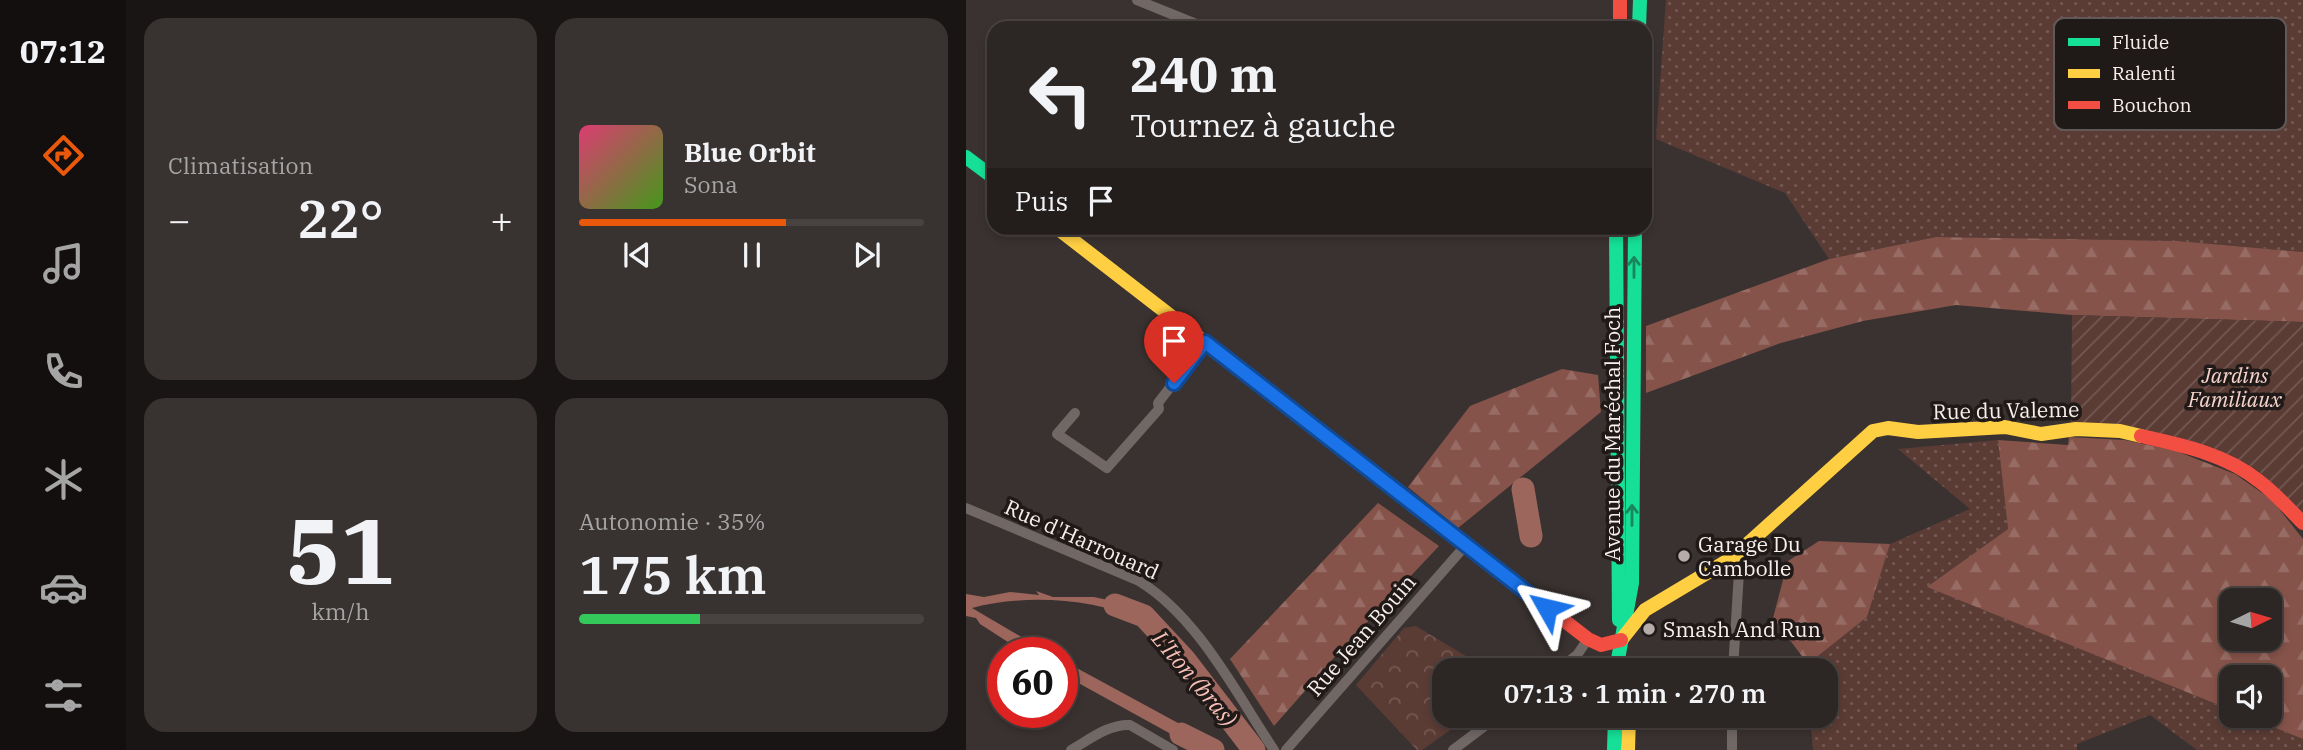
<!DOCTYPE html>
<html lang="fr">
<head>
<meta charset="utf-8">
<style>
	:root { --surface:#2c2624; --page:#383231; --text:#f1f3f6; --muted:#a6a5a6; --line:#484341; --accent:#ea580c }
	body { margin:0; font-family:"IBM Plex Serif",serif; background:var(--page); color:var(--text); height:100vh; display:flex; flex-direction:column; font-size:26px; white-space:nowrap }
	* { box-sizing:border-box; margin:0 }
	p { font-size:23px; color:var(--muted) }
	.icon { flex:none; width:38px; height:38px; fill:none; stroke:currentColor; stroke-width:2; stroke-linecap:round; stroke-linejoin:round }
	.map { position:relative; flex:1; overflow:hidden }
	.side { display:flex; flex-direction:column; gap:18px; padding:18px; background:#181514; width:840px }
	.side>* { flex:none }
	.banner { position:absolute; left:21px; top:21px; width:665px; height:214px; border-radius:21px; box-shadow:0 4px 10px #0003,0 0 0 2px var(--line); background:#2c2624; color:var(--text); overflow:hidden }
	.needle { width:46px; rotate:85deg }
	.buttons { position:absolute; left:1253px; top:588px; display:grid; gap:14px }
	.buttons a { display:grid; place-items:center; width:63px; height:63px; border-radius:14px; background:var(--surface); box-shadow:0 4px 10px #0003,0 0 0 2px var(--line); font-size:35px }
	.speed { position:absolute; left:21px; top:637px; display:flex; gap:14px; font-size:35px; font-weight:700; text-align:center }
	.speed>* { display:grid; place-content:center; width:91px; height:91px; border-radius:50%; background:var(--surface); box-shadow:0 4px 10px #0003,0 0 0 2px var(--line); line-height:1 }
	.speed .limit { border:10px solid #d22; background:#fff; color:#111 }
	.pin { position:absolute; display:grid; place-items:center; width:60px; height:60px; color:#fff; margin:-72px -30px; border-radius:50% 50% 50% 0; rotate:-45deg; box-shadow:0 0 7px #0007 }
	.pin .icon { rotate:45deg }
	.me { position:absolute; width:77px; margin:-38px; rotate:307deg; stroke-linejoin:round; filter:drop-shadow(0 0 5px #0008) }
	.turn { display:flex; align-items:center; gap:24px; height:147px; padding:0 28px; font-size:32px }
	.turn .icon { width:91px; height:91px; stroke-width:2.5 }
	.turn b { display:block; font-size:49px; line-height:60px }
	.then { display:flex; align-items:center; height:66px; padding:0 28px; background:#0003; gap:14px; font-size:26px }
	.big { font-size:52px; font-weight:600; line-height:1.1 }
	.side .card { flex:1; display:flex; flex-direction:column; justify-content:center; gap:10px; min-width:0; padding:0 24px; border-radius:21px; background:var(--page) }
	.side .dial { align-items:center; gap:0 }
	.dial b { font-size:91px; line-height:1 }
	.song { display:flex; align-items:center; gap:21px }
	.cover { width:84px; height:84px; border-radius:10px; background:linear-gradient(135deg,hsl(340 70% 55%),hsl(100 70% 35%)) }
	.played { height:7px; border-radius:4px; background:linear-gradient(90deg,var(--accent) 60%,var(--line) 60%) }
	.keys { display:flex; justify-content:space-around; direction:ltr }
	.heat { display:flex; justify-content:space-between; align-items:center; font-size:38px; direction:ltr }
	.charge { height:10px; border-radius:5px; background:linear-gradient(90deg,#34c759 35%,var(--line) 0) }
	.side .tiles { flex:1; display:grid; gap:18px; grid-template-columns:repeat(2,1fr) }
	.trip { position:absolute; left:466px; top:658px; width:406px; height:70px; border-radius:21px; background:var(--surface); box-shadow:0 4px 10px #0003,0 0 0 2px var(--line); font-weight:600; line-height:70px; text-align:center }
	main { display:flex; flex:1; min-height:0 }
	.tabs { display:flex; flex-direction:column; width:126px; justify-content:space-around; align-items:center; background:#120f0e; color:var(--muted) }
	.tabs .icon { width:49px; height:49px }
	.tabs .selected { color:var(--accent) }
	.tabs b { font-size:32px; color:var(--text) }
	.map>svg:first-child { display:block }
	.grass { fill:url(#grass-dots) }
	.forest { fill:url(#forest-firs); fill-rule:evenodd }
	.park { fill:url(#park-crowns) }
	.garden { fill:url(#garden-furrows) }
	.water { fill:#9c665c }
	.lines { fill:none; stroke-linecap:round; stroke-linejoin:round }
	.stream { stroke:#9c665c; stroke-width:3.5 }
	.river { stroke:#9c665c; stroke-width:23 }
	.street { stroke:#716866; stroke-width:10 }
	.fast { stroke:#16e098; stroke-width:14 }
	.slow { stroke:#ffcf43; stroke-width:14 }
	.jam { stroke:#f24e42; stroke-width:14 }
	.oneway { stroke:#1a865e }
	.route-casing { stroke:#114b97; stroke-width:18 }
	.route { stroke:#1a73e8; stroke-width:12 }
	.poi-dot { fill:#b6adab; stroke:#1f1917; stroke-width:2.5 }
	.labels { text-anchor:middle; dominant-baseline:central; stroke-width:7; stroke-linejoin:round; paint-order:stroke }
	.park-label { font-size:21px; font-style:italic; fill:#f8d3cc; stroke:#1f1917 }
	.street-label { font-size:21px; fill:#f9efed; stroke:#1f1917 }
	.poi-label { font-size:21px; fill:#f9efed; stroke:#1f1917; text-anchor:start }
	.water-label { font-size:23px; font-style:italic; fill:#f7c0b6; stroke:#1f1917 }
	.key { fill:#1f1917; stroke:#605957; stroke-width:2 }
	.key-label { font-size:19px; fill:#f9efed }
</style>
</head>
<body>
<main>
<nav class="tabs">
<b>07:12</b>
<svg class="icon selected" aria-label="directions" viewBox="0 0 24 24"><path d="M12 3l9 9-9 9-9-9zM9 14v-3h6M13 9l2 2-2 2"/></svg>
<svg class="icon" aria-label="music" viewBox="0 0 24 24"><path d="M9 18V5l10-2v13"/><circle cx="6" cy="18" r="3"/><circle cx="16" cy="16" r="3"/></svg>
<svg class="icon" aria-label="phone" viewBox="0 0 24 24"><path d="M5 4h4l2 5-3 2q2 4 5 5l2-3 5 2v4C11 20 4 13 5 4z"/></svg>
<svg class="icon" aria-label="climate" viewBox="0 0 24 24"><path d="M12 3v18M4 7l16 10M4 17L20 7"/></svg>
<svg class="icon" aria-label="car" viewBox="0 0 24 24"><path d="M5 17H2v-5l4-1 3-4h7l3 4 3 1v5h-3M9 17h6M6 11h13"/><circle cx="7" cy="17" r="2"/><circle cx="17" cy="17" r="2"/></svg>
<svg class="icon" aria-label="filters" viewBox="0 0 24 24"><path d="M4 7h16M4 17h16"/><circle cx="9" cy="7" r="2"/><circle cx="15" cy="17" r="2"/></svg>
</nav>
<section class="side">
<div class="tiles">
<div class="card"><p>Climatisation</p>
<div class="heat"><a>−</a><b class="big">22°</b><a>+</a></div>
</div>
<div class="card">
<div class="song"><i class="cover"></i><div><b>Blue Orbit</b><p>Sona</p></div></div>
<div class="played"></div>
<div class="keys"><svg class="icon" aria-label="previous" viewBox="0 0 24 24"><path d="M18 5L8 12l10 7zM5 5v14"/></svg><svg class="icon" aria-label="pause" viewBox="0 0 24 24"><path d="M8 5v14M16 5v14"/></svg><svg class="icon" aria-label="next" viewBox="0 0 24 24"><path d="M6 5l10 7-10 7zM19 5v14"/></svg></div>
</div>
<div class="card dial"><b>51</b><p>km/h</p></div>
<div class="card"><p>Autonomie · 35%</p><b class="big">175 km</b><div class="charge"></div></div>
</div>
</section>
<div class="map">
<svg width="1337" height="750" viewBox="0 0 1337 750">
	<defs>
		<pattern id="grass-dots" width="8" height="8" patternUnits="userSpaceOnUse" patternTransform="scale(1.75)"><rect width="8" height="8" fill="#5b3c35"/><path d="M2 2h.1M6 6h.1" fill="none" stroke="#735853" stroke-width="1.8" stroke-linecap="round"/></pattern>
		<pattern id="forest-firs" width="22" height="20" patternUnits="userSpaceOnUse" patternTransform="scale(1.75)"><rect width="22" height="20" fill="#855349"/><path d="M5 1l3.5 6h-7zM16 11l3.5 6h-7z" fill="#976c64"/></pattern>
		<pattern id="park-crowns" width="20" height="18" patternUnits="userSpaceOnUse" patternTransform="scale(1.75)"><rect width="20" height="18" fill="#5b3c35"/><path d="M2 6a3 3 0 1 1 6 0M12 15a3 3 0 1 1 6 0" fill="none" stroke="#735853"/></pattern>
		<pattern id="garden-furrows" width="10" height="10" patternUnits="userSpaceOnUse" patternTransform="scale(1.75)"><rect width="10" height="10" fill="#5b3c35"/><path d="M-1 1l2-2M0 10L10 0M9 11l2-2" fill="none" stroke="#735853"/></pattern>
	</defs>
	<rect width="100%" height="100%" fill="#3a3230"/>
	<g class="grass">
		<path d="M700 0H1337V252L1212 241 970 237 863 259 819 193 690 139Z"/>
		<path d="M1032 440 1042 529 962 587 1265 710V716H1280L1337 739V750H1231L1184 715 1111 744V750H847L844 716H859V670H842V664L901 617 924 544 1004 509 932 449Z"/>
	</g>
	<g class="forest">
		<path d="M970 237 1212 241 1337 252V322L1106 315 990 305 897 321 815 343 680 393V326L863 259Z"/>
		<path d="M596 369 632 375 635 412 492 528 442 487 504 406Z"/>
		<path d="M1103 437 1159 440 1210 451 1269 474 1306 500 1337 539V739L1280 716H1304V677H1265V710L961 587 1042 529 1032 440 1102 445ZM1265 600H1304V639H1265Z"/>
		<path d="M412 503 473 546 373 652 308 726 264 659Z"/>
		<path d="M853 541 924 544 901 617 842 664 807 618 822 561Z"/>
	</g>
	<path class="park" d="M450 626 523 670H478V716H504L456 750H451L390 685 438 628Z"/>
	<path class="garden" d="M1106 315 1337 322V515C1321 501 1305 478 1286 467 1230 436 1168 426 1105 423Z"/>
	<g class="water">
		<path d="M70 591 87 597H128L156 603 158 597 181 612 175 620C128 598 56 594 6 608L83 653H59L14 624 10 618 0 616V594L18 597 44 592 73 595Z"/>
		<path d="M222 656 271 719 264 728 214 661Z"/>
		<path d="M96 660 247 742 240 750H234L96 674Z"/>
	</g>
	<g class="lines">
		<path class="stream" d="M571 670 575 660"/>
		<g class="river">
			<path d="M557 489 565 536"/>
			<path d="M149 605 178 616 218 659 288 750"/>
			<path d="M215 734 247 750"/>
		</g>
		<g class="street">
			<path d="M171 0 240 28"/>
			<path d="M109 413 91 434 141 468 193 409 192 403 239 342"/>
			<path d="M0 508 173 581C232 617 270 693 308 750"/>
			<path d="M766 558 773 572 767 670"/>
			<path d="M592 670 611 655 622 639"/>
			<path d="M105 750C123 740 142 724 164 725L207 750"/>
			<path d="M320 750 499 546"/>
			<path d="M487 750 532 716"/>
			<path d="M766 750V716"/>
		</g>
		<g class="fast">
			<path d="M673 28 674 0"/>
			<path d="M0 157 28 178"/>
			<path d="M650 228 653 620"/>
			<path d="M650 670 666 583 669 228"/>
			<path d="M648 750 649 716"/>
		</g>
		<g class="slow">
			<path d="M91 228 533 570"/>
			<path d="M656 639 679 610 766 558 907 431 922 428 952 432 1039 427 1075 434 1110 429 1154 431 1175 436"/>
			<path d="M662 750 663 716"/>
		</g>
		<g class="jam">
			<path d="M654 0V28"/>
			<path d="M1175 436C1215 445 1260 454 1293 481 1309 493 1323 509 1337 523"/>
			<path d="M533 570 622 639 635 645 655 640"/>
		</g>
	</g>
	<defs><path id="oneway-shaft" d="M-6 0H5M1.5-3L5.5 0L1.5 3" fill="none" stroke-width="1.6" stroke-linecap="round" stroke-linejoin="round" transform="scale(1.75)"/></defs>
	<g class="oneway">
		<use href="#oneway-shaft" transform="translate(668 267) rotate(-90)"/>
		<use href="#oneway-shaft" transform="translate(666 515) rotate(-90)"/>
	</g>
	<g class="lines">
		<defs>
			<path id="route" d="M208 383 239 342 581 608"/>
		</defs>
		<use href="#route" class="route-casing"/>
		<use href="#route" class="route"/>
	</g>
	<g class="poi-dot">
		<circle cx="718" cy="556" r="7"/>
		<circle cx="683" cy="629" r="7"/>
	</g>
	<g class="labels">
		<g class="park-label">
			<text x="1269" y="375">Jardins<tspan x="1269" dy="24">Familiaux</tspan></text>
		</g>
		<g class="street-label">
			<text transform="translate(1040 410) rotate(-1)">Rue du Valeme</text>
			<text transform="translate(646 434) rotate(-90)">Avenue du Maréchal Foch</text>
			<text transform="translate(116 539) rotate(24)">Rue d'Harrouard</text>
			<text transform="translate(395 635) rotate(-49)">Rue Jean Bouin</text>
		</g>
		<g class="poi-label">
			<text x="732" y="544">Garage Du<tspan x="732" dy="24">Cambolle</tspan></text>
			<text x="697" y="629">Smash And Run</text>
		</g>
		<g class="water-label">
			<text transform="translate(229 678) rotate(50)">L'Iton (bras)</text>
		</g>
	</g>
	<rect x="1088" y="18" width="232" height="112" rx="10" class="key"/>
	<rect x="1102" y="38" width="32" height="8" fill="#16e098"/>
	<rect x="1102" y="69" width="32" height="9" fill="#ffcf43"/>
	<rect x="1102" y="101" width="32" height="8" fill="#f24e42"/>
	<g class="key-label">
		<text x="1146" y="49">Fluide</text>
		<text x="1146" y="80">Ralenti</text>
		<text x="1146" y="112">Bouchon</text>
	</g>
</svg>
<div class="buttons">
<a><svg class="needle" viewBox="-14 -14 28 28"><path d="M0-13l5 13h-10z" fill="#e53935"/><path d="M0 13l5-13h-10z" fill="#a6a5a6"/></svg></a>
<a><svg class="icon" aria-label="sound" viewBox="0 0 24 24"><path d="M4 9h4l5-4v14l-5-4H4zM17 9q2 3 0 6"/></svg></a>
</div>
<div class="speed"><div class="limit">60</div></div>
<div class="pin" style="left:208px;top:383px;background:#d93025"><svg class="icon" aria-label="arrive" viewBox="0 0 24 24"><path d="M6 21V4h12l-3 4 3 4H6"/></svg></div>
<svg class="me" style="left:581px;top:608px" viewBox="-20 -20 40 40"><path d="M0-17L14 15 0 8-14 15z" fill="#1a73e8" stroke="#fff" stroke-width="4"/></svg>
<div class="trip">07:13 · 1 min · 270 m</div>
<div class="banner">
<div class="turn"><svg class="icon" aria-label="left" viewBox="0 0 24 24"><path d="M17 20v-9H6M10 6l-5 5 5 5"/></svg><div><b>240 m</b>Tournez à gauche</div></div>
<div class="then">Puis<svg class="icon" aria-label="arrive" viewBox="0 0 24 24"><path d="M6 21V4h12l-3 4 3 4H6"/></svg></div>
</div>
</div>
</main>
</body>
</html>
